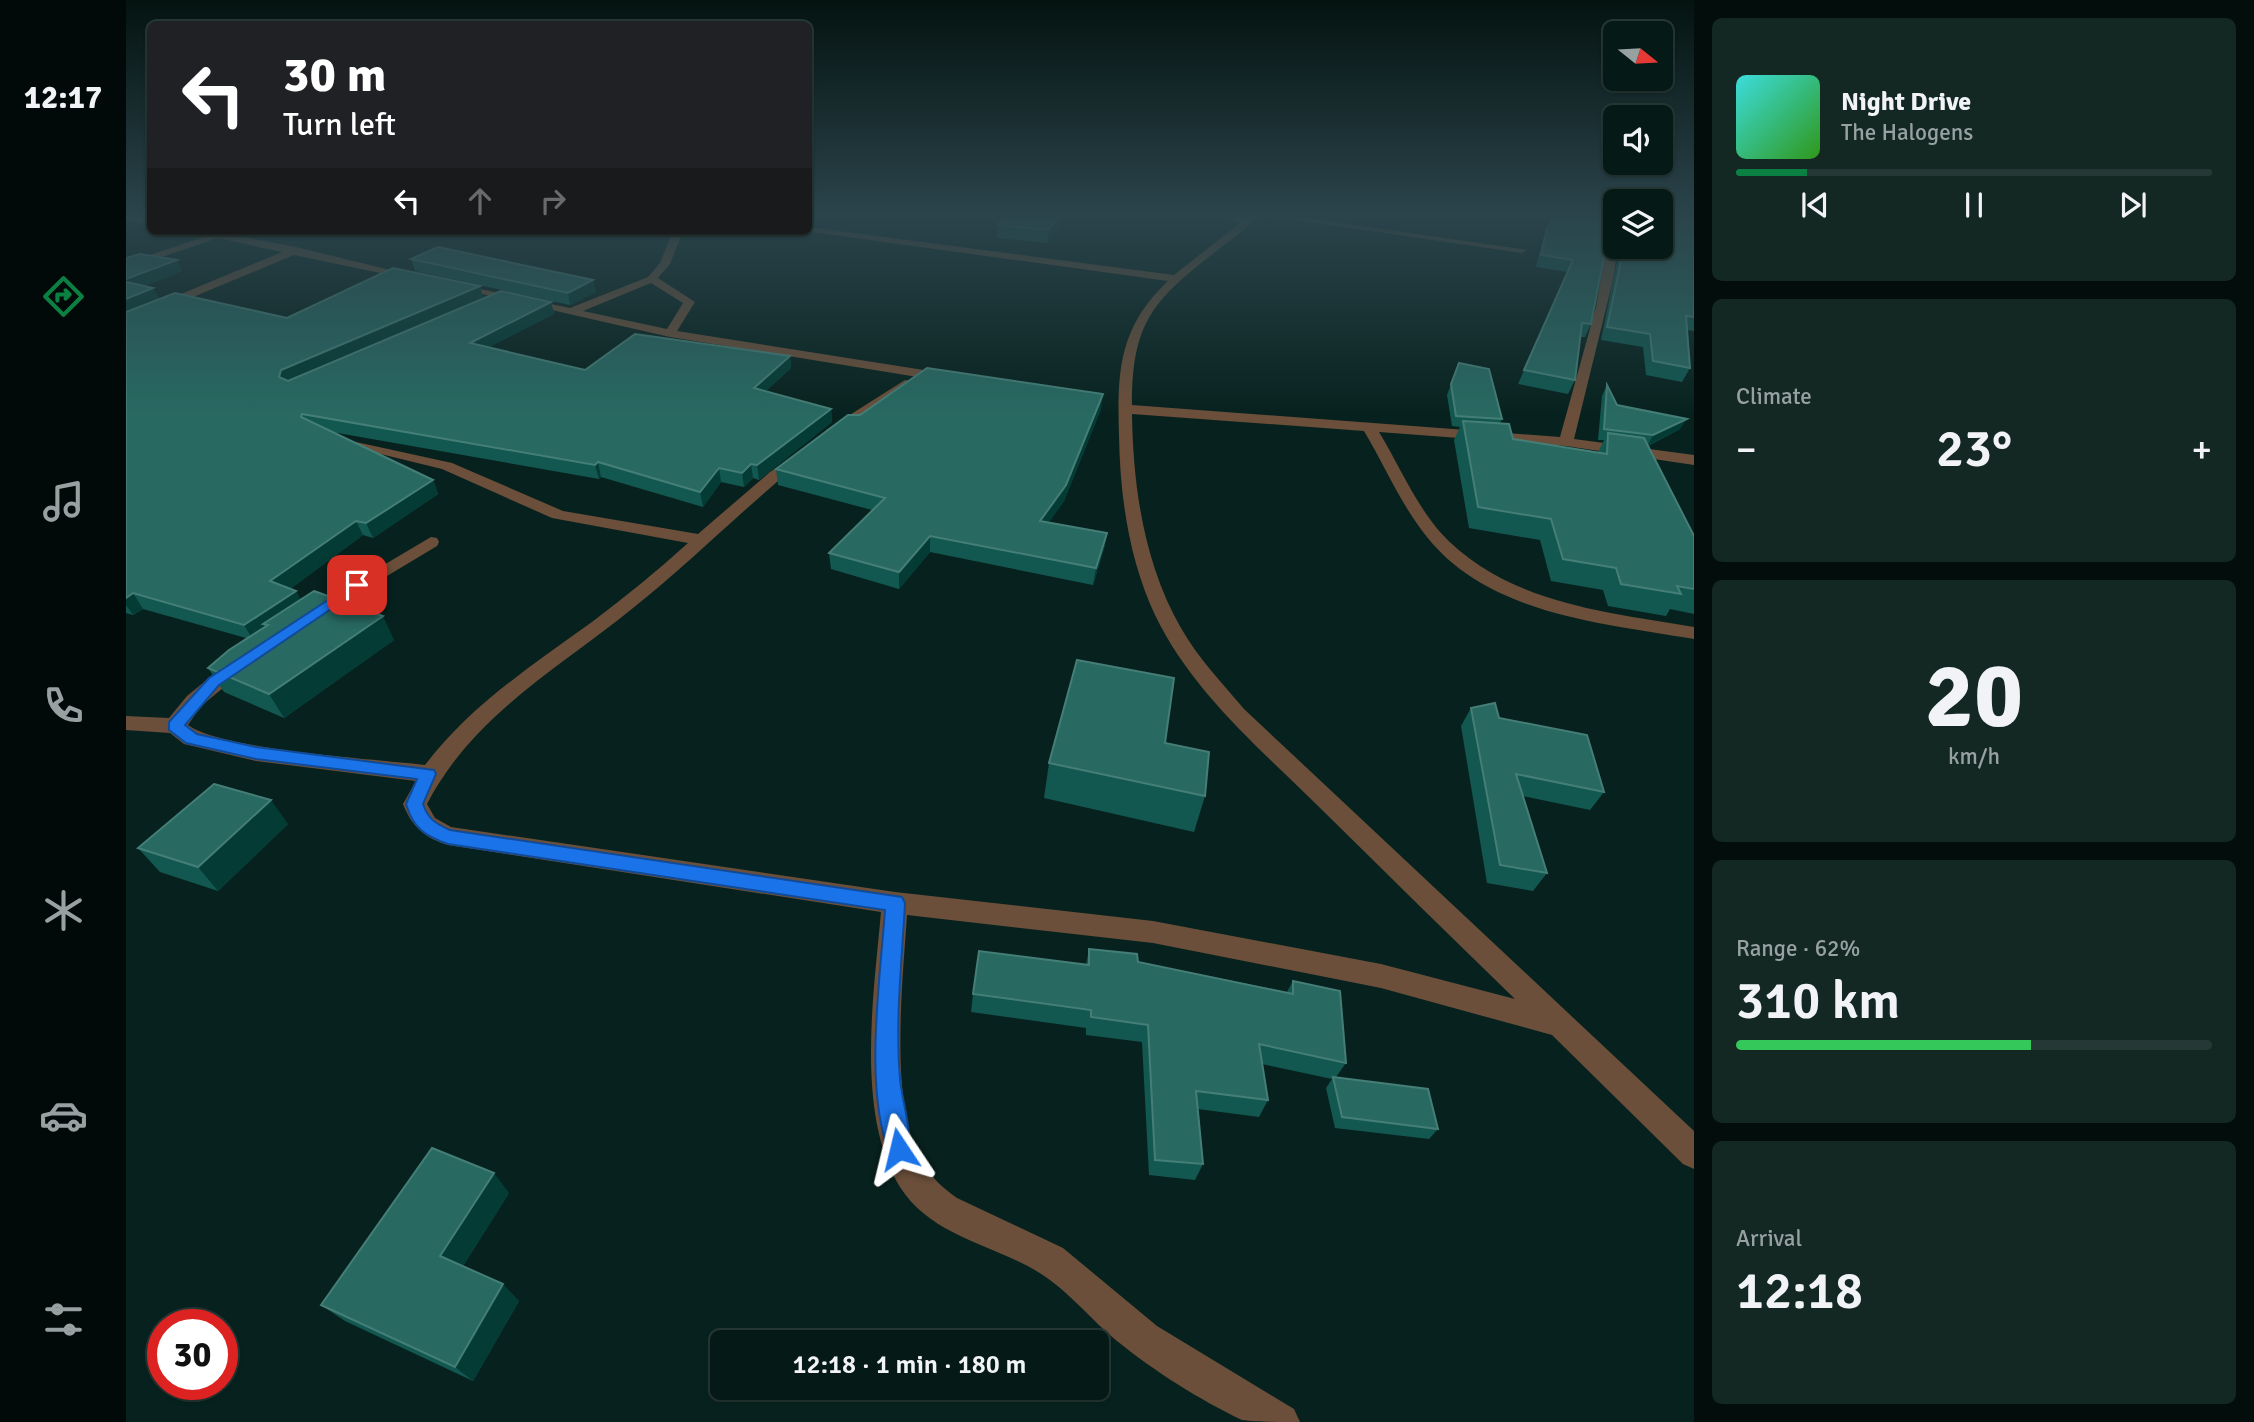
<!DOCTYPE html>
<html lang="en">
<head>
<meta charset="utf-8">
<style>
	:root { --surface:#051a16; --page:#132723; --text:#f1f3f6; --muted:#97a1a1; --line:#263835; --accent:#0b8043 }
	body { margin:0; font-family:Signika,sans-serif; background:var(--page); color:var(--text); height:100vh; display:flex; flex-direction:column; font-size:26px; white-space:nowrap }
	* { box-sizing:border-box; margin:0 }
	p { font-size:23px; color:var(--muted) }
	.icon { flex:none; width:38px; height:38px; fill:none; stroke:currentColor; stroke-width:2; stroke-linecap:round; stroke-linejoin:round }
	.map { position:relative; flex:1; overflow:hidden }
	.details { display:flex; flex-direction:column; gap:18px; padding:18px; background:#030e0c; width:560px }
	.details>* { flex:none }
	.hud { position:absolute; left:21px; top:21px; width:665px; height:214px; border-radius:10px; box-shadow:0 2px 5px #0004,0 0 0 2px var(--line); background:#202124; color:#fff; overflow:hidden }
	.needle { width:46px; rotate:108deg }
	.fabs { position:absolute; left:1477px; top:21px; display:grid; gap:14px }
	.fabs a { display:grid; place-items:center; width:70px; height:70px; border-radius:10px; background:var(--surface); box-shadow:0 2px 5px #0004,0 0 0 2px var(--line); font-size:35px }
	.speed { position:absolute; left:21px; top:1309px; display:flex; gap:14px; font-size:35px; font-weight:700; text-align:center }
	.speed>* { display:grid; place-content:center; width:91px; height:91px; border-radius:50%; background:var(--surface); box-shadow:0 2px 5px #0004,0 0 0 2px var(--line); line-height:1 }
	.speed .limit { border:10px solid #d22; background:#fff; color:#111 }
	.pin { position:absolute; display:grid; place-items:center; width:60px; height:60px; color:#fff; margin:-30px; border-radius:14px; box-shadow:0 4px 10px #0006 }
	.me { position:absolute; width:77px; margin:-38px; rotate:350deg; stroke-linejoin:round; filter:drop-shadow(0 0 5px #0008) }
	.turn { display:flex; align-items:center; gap:24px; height:147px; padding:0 21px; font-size:32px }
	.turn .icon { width:91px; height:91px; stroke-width:2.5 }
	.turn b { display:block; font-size:49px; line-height:60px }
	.lanes { display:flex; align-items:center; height:66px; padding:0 21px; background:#0003; justify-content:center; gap:35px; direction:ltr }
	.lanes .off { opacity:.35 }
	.big { font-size:52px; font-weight:600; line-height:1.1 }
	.details .card { flex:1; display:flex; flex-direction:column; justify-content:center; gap:10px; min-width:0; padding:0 24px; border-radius:10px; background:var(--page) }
	.details .dial { align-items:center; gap:0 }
	.dial b { font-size:91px; line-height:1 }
	.song { display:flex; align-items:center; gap:21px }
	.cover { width:84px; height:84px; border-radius:10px; background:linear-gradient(135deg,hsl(180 70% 55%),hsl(110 70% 35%)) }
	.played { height:7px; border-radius:4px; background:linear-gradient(90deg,var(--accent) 15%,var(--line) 15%) }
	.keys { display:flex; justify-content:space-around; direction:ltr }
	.heat { display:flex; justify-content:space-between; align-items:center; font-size:38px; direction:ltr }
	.charge { height:10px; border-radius:5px; background:linear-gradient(90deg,#34c759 62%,var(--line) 0) }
	.trip { position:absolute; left:584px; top:1330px; width:399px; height:70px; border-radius:10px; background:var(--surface); box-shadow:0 2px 5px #0004,0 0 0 2px var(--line); font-weight:600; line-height:70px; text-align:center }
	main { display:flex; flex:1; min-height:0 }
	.tab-bar { display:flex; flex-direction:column; width:126px; justify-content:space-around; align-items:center; background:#020a09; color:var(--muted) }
	.tab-bar .icon { width:49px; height:49px }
	.tab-bar .on { color:var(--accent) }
	.tab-bar b { font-size:32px; color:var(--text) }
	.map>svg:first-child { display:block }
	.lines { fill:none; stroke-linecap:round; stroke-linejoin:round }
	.lane { fill:#6b4f3a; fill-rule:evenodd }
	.street { fill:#6b4f3a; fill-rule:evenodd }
	.wall { fill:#125851 }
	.shaded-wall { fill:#043c35 }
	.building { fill:#286962; stroke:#457e77; stroke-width:2 }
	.route { fill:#1a73e8; stroke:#114b97; stroke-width:2 }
</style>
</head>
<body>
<main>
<nav class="tab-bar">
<b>12:17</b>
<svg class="icon on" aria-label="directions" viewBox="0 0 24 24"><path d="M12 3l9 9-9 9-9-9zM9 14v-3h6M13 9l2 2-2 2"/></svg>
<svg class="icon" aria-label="music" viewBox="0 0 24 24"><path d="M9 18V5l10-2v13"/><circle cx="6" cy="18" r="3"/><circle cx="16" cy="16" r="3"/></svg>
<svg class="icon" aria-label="phone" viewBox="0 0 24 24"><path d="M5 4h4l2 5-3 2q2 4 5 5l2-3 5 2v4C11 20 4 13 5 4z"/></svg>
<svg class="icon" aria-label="climate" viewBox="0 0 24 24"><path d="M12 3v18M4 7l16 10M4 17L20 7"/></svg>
<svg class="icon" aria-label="car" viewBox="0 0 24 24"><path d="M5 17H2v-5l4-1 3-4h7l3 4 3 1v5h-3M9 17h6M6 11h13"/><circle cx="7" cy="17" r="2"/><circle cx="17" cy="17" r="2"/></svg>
<svg class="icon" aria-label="filters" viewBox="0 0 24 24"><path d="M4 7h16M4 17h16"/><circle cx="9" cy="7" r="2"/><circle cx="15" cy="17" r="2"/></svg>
</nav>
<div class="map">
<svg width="1568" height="1422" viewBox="0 0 1568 1422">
	<rect width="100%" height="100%" fill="#07221e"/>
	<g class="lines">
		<path class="lane" d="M1099 215H1111L1125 223 1117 225Z"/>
		<g class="street">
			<path d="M0 215 24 219V225L0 220Z"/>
			<path d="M1124 215H1134C1120 229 1103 241 1088 253 1026 301 1006 324 1006 405L1434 437 1470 307 1484 225 1489 222 1492 247 1487 280 1448 439 1568 455V465L1440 446 1253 432C1273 465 1289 503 1314 532 1379 603 1479 612 1568 627V639C1477 623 1363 615 1301 537 1275 505 1259 466 1238 431L1006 414C1007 486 1018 564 1055 628 1072 658 1096 683 1118 709L1568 1131V1169L1557 1164 1426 1035 1255 988 1027 943 781 915C777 979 762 1110 797 1164 806 1178 818 1189 831 1198L937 1248 1031 1326 1168 1409 1174 1422C1158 1422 1131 1422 1116 1420 1074 1400 1028 1371 991 1341 964 1319 942 1290 912 1272 866 1244 805 1236 774 1187 729 1114 748 993 755 912L322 845C299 838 286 827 277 804L290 781 130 761 58 744 44 733 0 730V716L43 718 61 696 105 660H119L122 665 119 670 75 706 62 725C96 750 249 759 299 765 345 705 405 666 466 622 499 597 531 571 562 543L426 518 316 469 230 448V442L326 463 437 511 572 534 644 472 671 454 676 455V461C618 508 566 561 507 608 432 669 347 715 301 804L309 818 325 827 769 892 1027 921 1255 964 1389 999C1322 934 1256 869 1189 803 1131 746 1065 690 1029 615 1003 559 994 497 993 435 991 371 993 327 1042 281L678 231H682V227L1048 275Z"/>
			<path d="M1135 215H1158L1401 250 1396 253Z"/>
			<path d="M66 231H85L170 247 293 277 288 280 168 255 0 325V317L156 252 92 238 0 269V263L81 236Z"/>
			<path d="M547 231H557L544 264 532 278 569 302 551 331 804 371 810 375 804 379 544 337 325 287 330 284 444 308 522 277 534 263ZM525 283 557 303 541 329 457 311Z"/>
			<path d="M779 380 791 383 712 433 700 430Z"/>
			<path d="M305 537 311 538 313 542 311 546 191 618 184 620 175 614Z"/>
		</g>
	</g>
	<g class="wall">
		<path d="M881 215H940L921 243 871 238 872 225Z"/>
		<path d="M1489 215V219L1485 222 1465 324 1459 337H1454L1449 380 1442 394 1392 384 1441 272 1410 267 1417 239 1421 228Z"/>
		<path d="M1568 215V331L1561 330 1564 368 1556 382 1520 375 1517 347 1475 340 1494 247H1535Z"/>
		<path d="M0 258 56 271 18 286 27 288 33 299 161 318 354 286 357 298 425 302 428 314 363 347 459 370 664 356 665 368 640 391 705 409 706 422 633 480 627 478 618 487 595 482 577 507 475 477 473 479 206 432 307 480 312 494 247 538 237 535 164 589 170 591 174 600 268 640 158 718 98 692 82 668 120 638 17 609 7 615 0 613Z"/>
		<path d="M285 259 467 280 470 292 444 305 289 271Z"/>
		<path d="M1333 363 1376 419 1374 423 1387 439 1472 452 1478 440H1472L1476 396 1481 385 1491 405 1554 429 1522 446 1568 536V614L1544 609 1540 616 1482 606 1477 590 1425 581 1414 540 1343 528 1328 440 1334 427 1326 426 1321 395Z"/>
		<path d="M975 409 938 501 922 523 981 533 978 549 967 585 804 552 773 589 705 569 703 553 746 510 652 485 650 469Z"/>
		<path d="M1345 708 1373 718 1478 792 1464 810 1397 796 1421 873 1407 891 1361 883 1335 726Z"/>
		<path d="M1039 743 1079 796 1068 832 918 798 923 763Z"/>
		<path d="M162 824 92 891 34 872 12 848Z"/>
		<path d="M963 949 1012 962 1161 992 1167 981 1220 1063 1210 1077 1312 1129 1303 1139 1209 1128 1200 1088 1206 1079 1136 1064 1142 1100 1133 1117 1072 1109 1077 1164 1069 1180 1023 1175 1016 1042 960 1035V1028L845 1012 847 994 960 965Z"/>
		<path d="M383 1193 337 1266 393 1301 347 1381 219 1321 195 1305Z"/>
	</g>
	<g class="shaded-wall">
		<path d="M933 215H940L921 243 922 230Z"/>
		<path d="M1486 215H1489V219L1481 225Z"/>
		<path d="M51 260 56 271 1 293 0 291V279Z"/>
		<path d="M467 280 470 292 444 305 442 293Z"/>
		<path d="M354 286 357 298 161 383 153 377 155 370Z"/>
		<path d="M27 288 34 300 0 314V299Z"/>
		<path d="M425 302 428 314 348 355 344 343Z"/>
		<path d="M664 356 665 368 629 401 628 388Z"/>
		<path d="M977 394 975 409 938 501 912 538 914 521Z"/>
		<path d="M705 409 706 422 633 480 631 465Z"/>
		<path d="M1561 419 1554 429 1521 446 1527 435Z"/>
		<path d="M472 462 475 477 473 479 469 465Z"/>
		<path d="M625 464 627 478 618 487 616 473Z"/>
		<path d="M593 468 595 482 577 507 574 492Z"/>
		<path d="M307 480 312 494 247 538 240 523Z"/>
		<path d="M230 521 237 535 153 597 144 581Z"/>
		<path d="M981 533 978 549 967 585 970 568Z"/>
		<path d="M804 536V552L773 589V572Z"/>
		<path d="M170 591 178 606 142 625 137 624 141 631 127 640 118 625Z"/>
		<path d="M7 593 17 609 7 615 0 605V598Z"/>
		<path d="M257 616 268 640 158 718 143 694Z"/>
		<path d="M145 800 162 824 92 891 72 867Z"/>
		<path d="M368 1173 383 1193 332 1274 314 1256Z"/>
		<path d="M377 1284 393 1301 347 1381 329 1367Z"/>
	</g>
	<g class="building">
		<path d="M881 215H933L922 230 872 225Z"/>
		<path d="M1430 215H1486L1465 324 1456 323 1449 380 1398 370 1447 260 1415 255 1421 228Z"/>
		<path d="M1535 215H1568V317L1560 316 1564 368 1527 361 1524 334 1481 327 1498 247H1535Z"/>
		<path d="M312 247 467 280 442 293 285 259Z"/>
		<path d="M14 254 51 260 0 279V258Z"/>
		<path d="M267 268 354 286 155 370 153 377 162 381 375 291 425 302 344 343 459 370 509 334 664 356 628 388 705 409 631 465 625 464 616 473 593 468 574 492 472 462 469 465 176 414 175 417 307 480 240 523 230 521 144 581 170 591 118 625 7 593 0 598V312L49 293 161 318Z"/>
		<path d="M0 282 27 288 0 299Z"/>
		<path d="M1333 363 1363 369 1376 419 1330 416 1325 384Z"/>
		<path d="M801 368 977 394 940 485 914 521 981 533 970 568 804 536 773 572 703 553 759 498 650 469 722 415H734Z"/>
		<path d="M1481 385 1491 405 1561 419 1527 435 1478 429Z"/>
		<path d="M1337 421 1383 424 1387 439 1481 454 1482 433 1518 438 1568 536V589L1551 586 1555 594 1495 584 1490 568 1437 559 1425 519 1352 507Z"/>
		<path d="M188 591 257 616 143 694 82 668 103 650 142 625 137 624Z"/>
		<path d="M951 660 1048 678 1039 743 1083 752 1079 796 923 763Z"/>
		<path d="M1369 703 1373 718 1461 735 1478 792 1390 774 1421 873 1374 865 1345 708Z"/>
		<path d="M88 784 145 800 72 867 12 848Z"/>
		<path d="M963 949 1011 954 1012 962 1167 994V981L1214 991 1220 1063 1133 1044 1142 1100 1070 1091 1077 1164 1029 1160 1022 1025 965 1017V1010L847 994 853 951 963 965Z"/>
		<path d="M1207 1077 1302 1089 1312 1129 1216 1117Z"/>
		<path d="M306 1148 368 1173 314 1256 377 1284 329 1367 195 1305Z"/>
	</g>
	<linearGradient id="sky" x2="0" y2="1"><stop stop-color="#041310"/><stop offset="0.52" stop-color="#2b444c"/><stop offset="1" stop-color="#2b444c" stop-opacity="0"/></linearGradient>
	<rect width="1568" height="414" fill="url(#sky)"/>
	<path class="route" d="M231 581 236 582V588L93 685 59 725 71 734 130 747 308 770 310 774 297 804C302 819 310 824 324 830L776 897 779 903C776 961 769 1020 774 1078 775 1098 789 1140 781 1158L773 1161 765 1158C737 1090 754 982 759 910L322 844C299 836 287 828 280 804L291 779 130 759 60 743 43 730V722L83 678Z"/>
</svg>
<div class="fabs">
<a><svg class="needle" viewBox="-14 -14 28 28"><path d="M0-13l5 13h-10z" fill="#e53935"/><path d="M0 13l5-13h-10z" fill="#97a1a1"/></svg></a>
<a><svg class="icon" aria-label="sound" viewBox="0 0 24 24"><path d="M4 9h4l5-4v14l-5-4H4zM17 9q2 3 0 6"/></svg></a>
<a><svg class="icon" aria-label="layers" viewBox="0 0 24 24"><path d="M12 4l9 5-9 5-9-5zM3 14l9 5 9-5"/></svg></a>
</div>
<div class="speed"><div class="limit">30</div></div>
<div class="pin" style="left:231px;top:585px;background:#d93025"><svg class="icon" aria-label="arrive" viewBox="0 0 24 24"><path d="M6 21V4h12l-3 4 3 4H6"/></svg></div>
<svg class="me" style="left:773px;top:1149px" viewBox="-20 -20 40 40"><path d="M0-17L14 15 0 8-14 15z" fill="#1a73e8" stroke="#fff" stroke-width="4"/></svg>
<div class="trip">12:18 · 1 min · 180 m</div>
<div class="hud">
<div class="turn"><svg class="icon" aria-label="left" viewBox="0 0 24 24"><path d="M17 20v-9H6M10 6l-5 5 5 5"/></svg><div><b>30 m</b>Turn left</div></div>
<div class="lanes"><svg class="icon" aria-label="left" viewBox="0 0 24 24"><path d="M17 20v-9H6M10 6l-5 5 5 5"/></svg><svg class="icon off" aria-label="ahead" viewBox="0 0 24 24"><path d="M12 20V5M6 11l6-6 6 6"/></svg><svg class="icon off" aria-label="right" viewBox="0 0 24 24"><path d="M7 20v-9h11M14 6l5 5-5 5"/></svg></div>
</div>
</div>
<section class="details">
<div class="card">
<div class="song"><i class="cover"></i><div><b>Night Drive</b><p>The Halogens</p></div></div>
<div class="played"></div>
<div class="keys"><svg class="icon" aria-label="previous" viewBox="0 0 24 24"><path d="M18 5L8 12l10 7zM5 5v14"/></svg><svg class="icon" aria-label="pause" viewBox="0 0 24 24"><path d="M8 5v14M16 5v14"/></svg><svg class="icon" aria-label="next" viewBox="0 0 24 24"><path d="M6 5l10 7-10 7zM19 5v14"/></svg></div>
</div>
<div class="card"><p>Climate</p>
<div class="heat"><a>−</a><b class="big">23°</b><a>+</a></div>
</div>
<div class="card dial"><b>20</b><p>km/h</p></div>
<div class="card"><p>Range · 62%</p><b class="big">310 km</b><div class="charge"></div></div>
<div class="card"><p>Arrival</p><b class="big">12:18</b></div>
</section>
</main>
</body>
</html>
